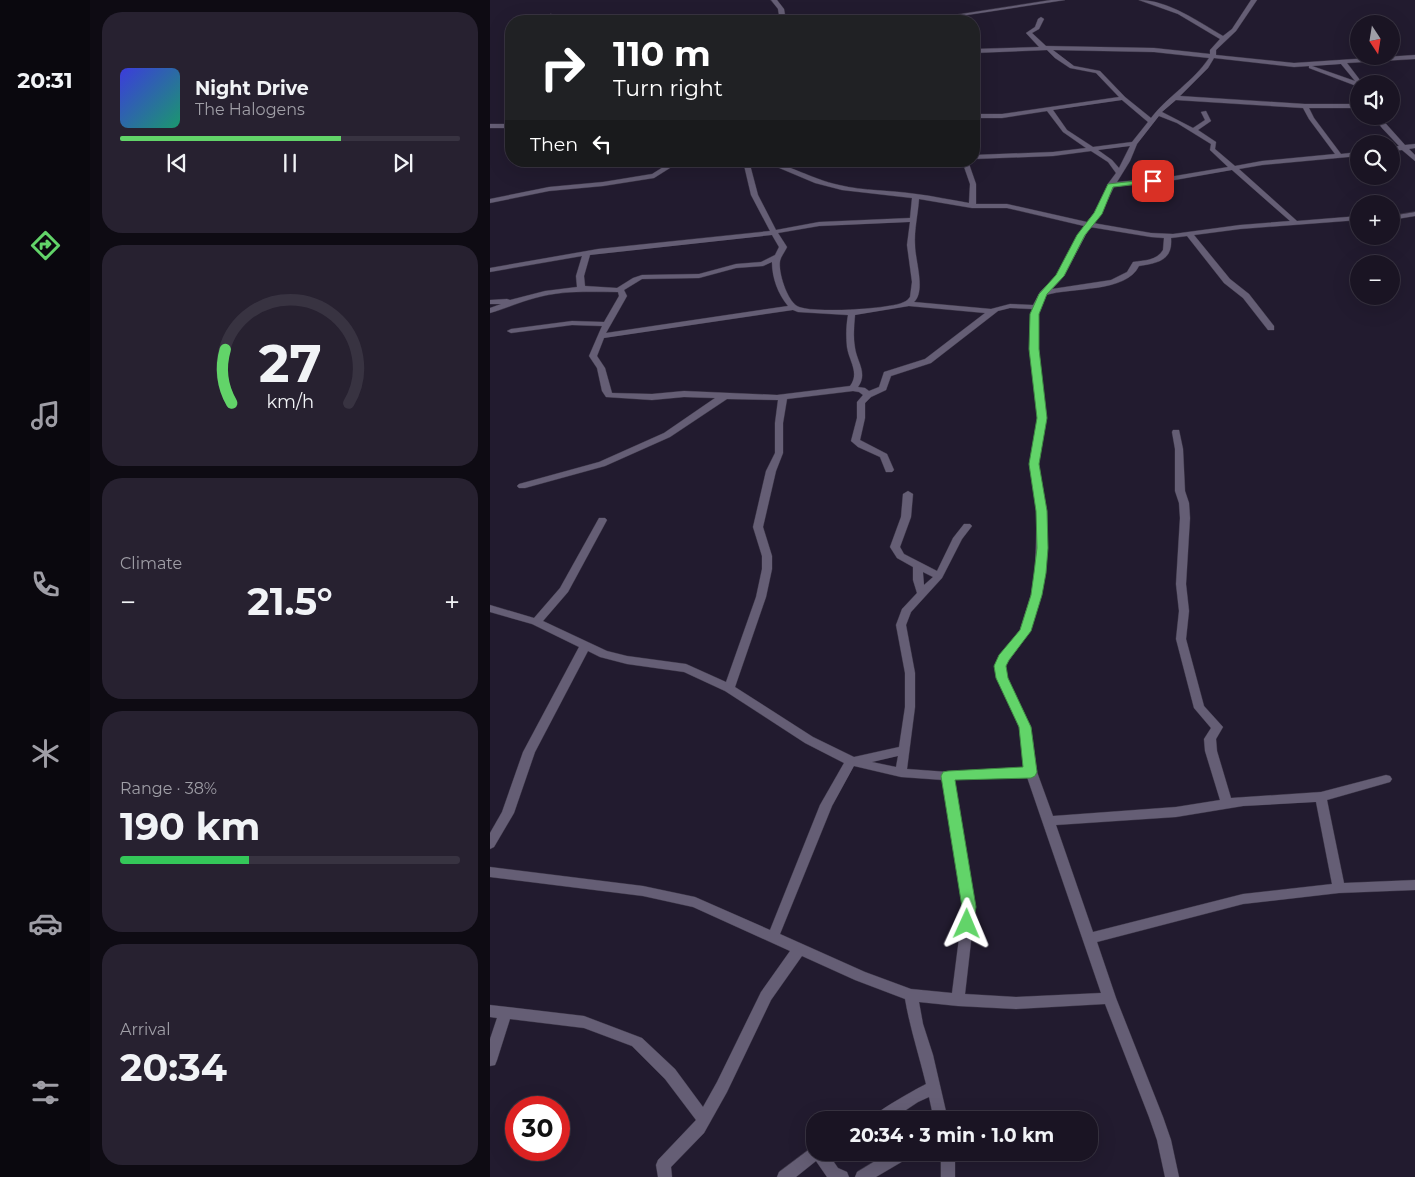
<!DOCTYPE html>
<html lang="en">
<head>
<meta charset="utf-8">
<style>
	:root { --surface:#1a1423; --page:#272130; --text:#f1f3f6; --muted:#9f9ea6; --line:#383341; --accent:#62d469 }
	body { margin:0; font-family:Montserrat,sans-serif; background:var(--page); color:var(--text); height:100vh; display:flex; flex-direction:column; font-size:19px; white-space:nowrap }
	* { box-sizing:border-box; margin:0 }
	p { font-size:16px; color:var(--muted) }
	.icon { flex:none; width:28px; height:28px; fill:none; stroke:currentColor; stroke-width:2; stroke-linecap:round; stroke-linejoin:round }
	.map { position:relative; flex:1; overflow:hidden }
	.panel { display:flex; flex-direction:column; gap:12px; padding:12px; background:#0e0b13; width:400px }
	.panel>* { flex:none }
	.banner { position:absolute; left:15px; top:15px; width:475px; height:152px; border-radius:20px; box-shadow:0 5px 20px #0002,0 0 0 1px var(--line); background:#202124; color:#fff; overflow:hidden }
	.needle { width:32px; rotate:168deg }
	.buttons { position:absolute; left:860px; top:15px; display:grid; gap:10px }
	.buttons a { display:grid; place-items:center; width:50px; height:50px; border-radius:50%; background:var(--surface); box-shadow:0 5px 20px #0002,0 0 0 1px var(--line); font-size:25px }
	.speed { position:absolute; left:15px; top:1096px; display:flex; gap:10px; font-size:25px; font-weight:700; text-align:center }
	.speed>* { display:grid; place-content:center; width:65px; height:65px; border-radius:50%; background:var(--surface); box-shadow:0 5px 20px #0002,0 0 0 1px var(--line); line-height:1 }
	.speed .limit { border:8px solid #d22; background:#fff; color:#111 }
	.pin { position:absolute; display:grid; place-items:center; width:42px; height:42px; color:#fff; margin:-21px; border-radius:10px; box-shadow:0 2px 8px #0006 }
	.me { position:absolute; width:55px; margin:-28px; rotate:1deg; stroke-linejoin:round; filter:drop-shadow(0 0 4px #0008) }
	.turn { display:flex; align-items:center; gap:18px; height:105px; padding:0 25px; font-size:22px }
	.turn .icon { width:65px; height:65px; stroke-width:2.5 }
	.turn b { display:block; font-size:35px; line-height:42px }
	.then { display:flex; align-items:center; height:48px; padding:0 25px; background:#0003; gap:10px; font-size:19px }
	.big { font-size:38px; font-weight:700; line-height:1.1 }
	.panel .widget { flex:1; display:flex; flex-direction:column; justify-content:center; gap:8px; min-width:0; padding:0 18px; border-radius:20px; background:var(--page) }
	.panel .dial { align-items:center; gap:0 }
	.dial svg { height:130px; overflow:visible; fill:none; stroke:var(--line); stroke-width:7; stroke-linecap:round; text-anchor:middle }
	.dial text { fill:var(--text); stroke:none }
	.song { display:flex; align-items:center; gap:15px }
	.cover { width:60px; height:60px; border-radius:8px; background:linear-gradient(135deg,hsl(240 70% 55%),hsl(160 70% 35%)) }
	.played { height:5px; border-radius:2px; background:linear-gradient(90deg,var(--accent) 65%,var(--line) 65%) }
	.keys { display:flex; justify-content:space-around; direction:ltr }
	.heat { display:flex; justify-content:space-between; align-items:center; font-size:28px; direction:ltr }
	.charge { height:8px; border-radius:4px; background:linear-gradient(90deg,#34c759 38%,var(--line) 0) }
	.trip { position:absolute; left:316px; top:1111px; width:292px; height:50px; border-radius:20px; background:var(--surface); box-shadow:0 5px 20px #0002,0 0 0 1px var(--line); font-weight:700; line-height:50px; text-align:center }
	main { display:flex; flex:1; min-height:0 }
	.dock { display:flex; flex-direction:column; width:90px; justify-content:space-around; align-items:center; background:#0a080e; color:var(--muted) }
	.dock .icon { width:35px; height:35px }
	.dock .active { color:var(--accent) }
	.dock b { font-size:22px; color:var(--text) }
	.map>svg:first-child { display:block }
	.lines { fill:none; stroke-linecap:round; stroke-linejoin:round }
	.minor-casing { stroke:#3b3546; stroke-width:1 }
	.minor { fill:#655e75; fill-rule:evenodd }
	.route { fill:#62d469; stroke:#408a44 }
</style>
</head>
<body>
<main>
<nav class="dock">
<b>20:31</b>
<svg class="icon active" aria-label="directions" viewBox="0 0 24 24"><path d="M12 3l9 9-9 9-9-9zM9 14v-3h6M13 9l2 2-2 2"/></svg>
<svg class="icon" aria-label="music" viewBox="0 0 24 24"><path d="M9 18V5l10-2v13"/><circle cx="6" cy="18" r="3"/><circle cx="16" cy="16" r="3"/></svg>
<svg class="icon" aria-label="phone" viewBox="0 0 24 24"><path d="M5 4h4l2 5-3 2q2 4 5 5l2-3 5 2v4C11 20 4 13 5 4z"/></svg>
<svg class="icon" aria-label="climate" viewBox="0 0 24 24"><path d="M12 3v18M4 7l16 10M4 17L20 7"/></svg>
<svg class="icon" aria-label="car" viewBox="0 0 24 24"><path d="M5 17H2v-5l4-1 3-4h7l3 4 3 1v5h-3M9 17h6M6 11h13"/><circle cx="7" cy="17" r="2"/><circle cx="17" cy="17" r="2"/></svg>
<svg class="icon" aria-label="filters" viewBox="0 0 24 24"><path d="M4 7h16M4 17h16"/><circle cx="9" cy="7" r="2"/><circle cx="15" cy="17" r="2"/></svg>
</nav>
<section class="panel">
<div class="widget">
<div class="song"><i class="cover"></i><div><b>Night Drive</b><p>The Halogens</p></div></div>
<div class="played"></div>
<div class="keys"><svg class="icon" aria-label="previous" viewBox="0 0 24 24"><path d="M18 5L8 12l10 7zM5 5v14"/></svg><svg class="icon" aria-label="pause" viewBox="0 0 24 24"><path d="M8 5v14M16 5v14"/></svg><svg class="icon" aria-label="next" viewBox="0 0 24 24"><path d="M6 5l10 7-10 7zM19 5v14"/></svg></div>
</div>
<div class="widget dial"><svg viewBox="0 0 100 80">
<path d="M14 69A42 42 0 1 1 86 69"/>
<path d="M14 69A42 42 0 0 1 10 36" stroke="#62d469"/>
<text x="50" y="56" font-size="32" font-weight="700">27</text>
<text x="50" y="72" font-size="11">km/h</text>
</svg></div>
<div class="widget"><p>Climate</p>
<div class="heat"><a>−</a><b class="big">21.5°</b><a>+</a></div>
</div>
<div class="widget"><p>Range · 38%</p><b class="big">190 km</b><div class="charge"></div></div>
<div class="widget"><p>Arrival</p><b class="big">20:34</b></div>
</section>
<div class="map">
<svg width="925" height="1177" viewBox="0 0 925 1177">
	<rect width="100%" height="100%" fill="#221b2f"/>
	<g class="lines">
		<defs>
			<g id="minor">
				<path d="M281 0H287L294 9 296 21H290L288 9Z"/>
				<path d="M561 0H575L438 21H426Z"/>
				<path d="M649 0C678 0 709 22 733 36L742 29 761 0H767L746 31 726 50V55L804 63 925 55V59L857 63 873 84H869V87L819 68V66L804 67 724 58 718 68 690 96 815 104H869V108H819L824 118 851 154 869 152V156L772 165 749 169 807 221 869 216V220L750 229 704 235 740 279 759 294 784 326V330H778L753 298 734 283 697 236 681 238C683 261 667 263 649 266 636 293 582 287 556 295L548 314V349L556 418 548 464 557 511 555 573 551 595 540 631 515 666 517 678 541 727 547 772 563 816 686 807 730 800 715 751 714 739 721 728 704 708 686 639 689 611 686 584 690 518 689 503 685 491V449L682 432 683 430H689L693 449 695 491 699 503 700 518 696 584 699 611 696 639 714 706 733 727 726 739 727 751 741 798 831 792 896 775 900 776 902 779 900 782 837 800 854 883 925 880V890L849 893 753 904 607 942 626 998 673 1117 681 1140 689 1177H675L667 1140 659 1117 615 1004 526 1009 468 1006 429 1002 433 1024 443 1055 458 1120H444L439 1097 428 1102 401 1120H380C383 1113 426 1089 436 1084 429 1055 420 1028 415 999L365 980 312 956 281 1000 237 1092 214 1133 181 1167 182 1177H168L166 1165 168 1160 206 1120 175 1079 142 1046 94 1028 20 1019 7 1060 5 1065 0 1066V1039L7 1018 0 1017V1005L94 1016 152 1038 185 1069 213 1107 227 1082 271 992 300 951 203 907 153 896 0 877V867L153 886 205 897 280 930 330 805 354 763 315 743 235 691 194 672 137 664 110 657 98 651 45 752 24 813 4 847 0 849V833L12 812 33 752 89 647 42 624 0 612V605L44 618 70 588 109 518H115L117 520 78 592 53 621 117 651 137 656 196 664 236 682 266 597 272 569V556L263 527 276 471 285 453V423L288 400 237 399 180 437 115 466 35 488H29L27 486 29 484 109 462 174 433 225 398 194 397 162 400 116 397 112 391 107 368 99 356 112 326 82 325 21 333 17 331 21 329 82 321 114 322 129 296 128 292C99 292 73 290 45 298 29 302 15 309 0 313V308L11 304H0V300L17 299 20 300 55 291 87 287 86 276 92 256 0 272V268L108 249 280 231 261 195 253 161H259L268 195 286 230 329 222 420 218 422 198 352 190 325 183 287 167 265 161C295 161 320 179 349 185 374 191 400 190 426 194 443 196 461 200 479 203L480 184 472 161H478L486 184V204H517L597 222 605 212 618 186 617 185 626 173 618 162 601 151 563 156 484 159V155L563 152 596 148 573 132 557 111 512 118H484V114H512L629 97 606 73 580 68 565 58 557 50 484 53V49L549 47 536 33 545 27 548 19 551 17 554 19 549 29 542 33 556 46 664 48 720 54V50L730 39 688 14ZM563 50 664 52 719 58C704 81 678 96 661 118L635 97 610 71 584 66ZM851 64 865 81 822 66ZM632 100 658 122 642 142 603 147 577 130 563 110ZM686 100 813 108 819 119 845 154 772 161 745 166 725 149 726 142 708 130 721 121 716 111 711 112 715 120 703 128 672 112ZM669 116 687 123 721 144 720 150 738 167 679 177 627 182 640 161 647 144ZM640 146 629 168 622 160 608 150ZM742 170 800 221 750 225 683 234 661 233 603 223 611 213 624 187 679 181ZM429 199 482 208H517L594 226 567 275 550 292 543 305 520 304 501 309 424 302C436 291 425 260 425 245 424 230 428 214 429 199ZM420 222 417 245 422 282 420 297C418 299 417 301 414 302 402 309 319 314 307 306 297 300 288 272 290 261 291 256 295 252 297 247L288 233 329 226ZM600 227 661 237 674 238 673 250C666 261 655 260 643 262L637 272 621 280 562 289 574 276ZM282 235 289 247 285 255 271 262 246 264 209 274 152 275 143 278 127 288 95 286 94 276 100 255ZM282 262C282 278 288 294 298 306L116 333 137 296 134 290 152 279 209 278 246 268 273 266ZM419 306 495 313 435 359 394 372 389 387 379 391 375 388 368 387C378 373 367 362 365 348 363 337 364 326 365 315ZM520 308 542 309 540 349 548 418 540 464 547 511 545 573 541 595 530 630 510 655 505 666 507 678 529 727 535 768 458 772 417 769 425 707V673L416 625 421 612 452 578 472 539 482 526 480 524H474L463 538 447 571 414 554 410 547 421 517 423 494 418 491 413 494 411 517 400 547 407 558 423 567V580L427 593 412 609 406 625 415 673V707L409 747 364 757 323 737 245 687 276 597 282 569V556L273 527 286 471 293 453V423L297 399 363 391 369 392 373 395 367 402V418L361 441 368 447 390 457 396 472H402L404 470 397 454 370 440 375 418V403L381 397 396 390 401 376 441 363 508 311ZM303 310 308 312 358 315C356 326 356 337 357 347 359 361 370 373 360 386L287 395 194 391 162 394 122 393 115 368 107 356 114 338ZM433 572 443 577 434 585ZM408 756 406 767 382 762ZM364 766 411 777 453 780 473 907 462 993 421 989 375 972 290 934 342 806ZM500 777H537L611 993 526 997 475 994 485 907 464 780ZM826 802 842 884 753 894 603 932 566 825 686 817 753 806Z"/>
				<path d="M61 14 63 15 64 18 69 21 59 20 58 16Z"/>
				<path d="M883 116H889L915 145 925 144V148L919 149 925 155V161L912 150 901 151V147L909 146 892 128Z"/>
				<rect x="0" y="124" width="21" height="4"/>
				<path d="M183 161H191L164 178 113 186 59 191 0 203V199L59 187 113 182 162 174Z"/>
				<path d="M925 212V216L901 220V216Z"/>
				<path d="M325 1145V1152H337L348 1168 357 1172 359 1177H337L326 1161 306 1177H287L289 1172Z"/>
				<path d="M400 1152H422L420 1157 386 1177H365L367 1172Z"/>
				<rect x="451" y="1152" width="14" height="25"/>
			</g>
		</defs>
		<use href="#minor" class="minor-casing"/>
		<use href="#minor" class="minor"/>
	</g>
	<path class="route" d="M663 179 667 181 666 182 623 187 612 214 595 235 574 276 557 294 549 314V349L557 418 549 464 557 511 558 548 556 573 552 595 541 631 519 660 516 666 518 678 541 727 547 772 545 776 541 778 465 780 486 907 482 929 477 931 472 929 470 924 472 907 451 776 453 772 458 771 533 767 529 727 506 678 504 666 509 655 530 630 541 595 544 573 547 548 546 511 539 464 547 418 539 349 540 314 549 294 566 275 587 235 604 213 618 184Z"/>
</svg>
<div class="buttons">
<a><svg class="needle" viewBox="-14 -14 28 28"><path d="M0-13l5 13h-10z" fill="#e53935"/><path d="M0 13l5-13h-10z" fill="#9f9ea6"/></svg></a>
<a><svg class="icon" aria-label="sound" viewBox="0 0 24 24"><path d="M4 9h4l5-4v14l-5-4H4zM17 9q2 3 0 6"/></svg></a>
<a><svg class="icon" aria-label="search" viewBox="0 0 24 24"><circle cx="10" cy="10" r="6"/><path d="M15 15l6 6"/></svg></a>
<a>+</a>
<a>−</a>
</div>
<div class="speed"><div class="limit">30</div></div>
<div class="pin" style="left:663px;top:181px;background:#d93025"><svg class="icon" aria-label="arrive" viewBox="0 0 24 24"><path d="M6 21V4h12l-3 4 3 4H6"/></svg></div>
<svg class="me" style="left:477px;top:924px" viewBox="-20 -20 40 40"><path d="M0-17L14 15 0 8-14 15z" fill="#62d469" stroke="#fff" stroke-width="4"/></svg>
<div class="trip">20:34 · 3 min · 1.0 km</div>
<div class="banner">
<div class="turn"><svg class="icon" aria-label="right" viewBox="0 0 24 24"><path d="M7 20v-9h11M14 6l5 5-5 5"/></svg><div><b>110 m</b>Turn right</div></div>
<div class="then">Then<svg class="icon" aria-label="left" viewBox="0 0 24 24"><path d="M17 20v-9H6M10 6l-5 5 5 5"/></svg></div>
</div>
</div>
</main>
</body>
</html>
